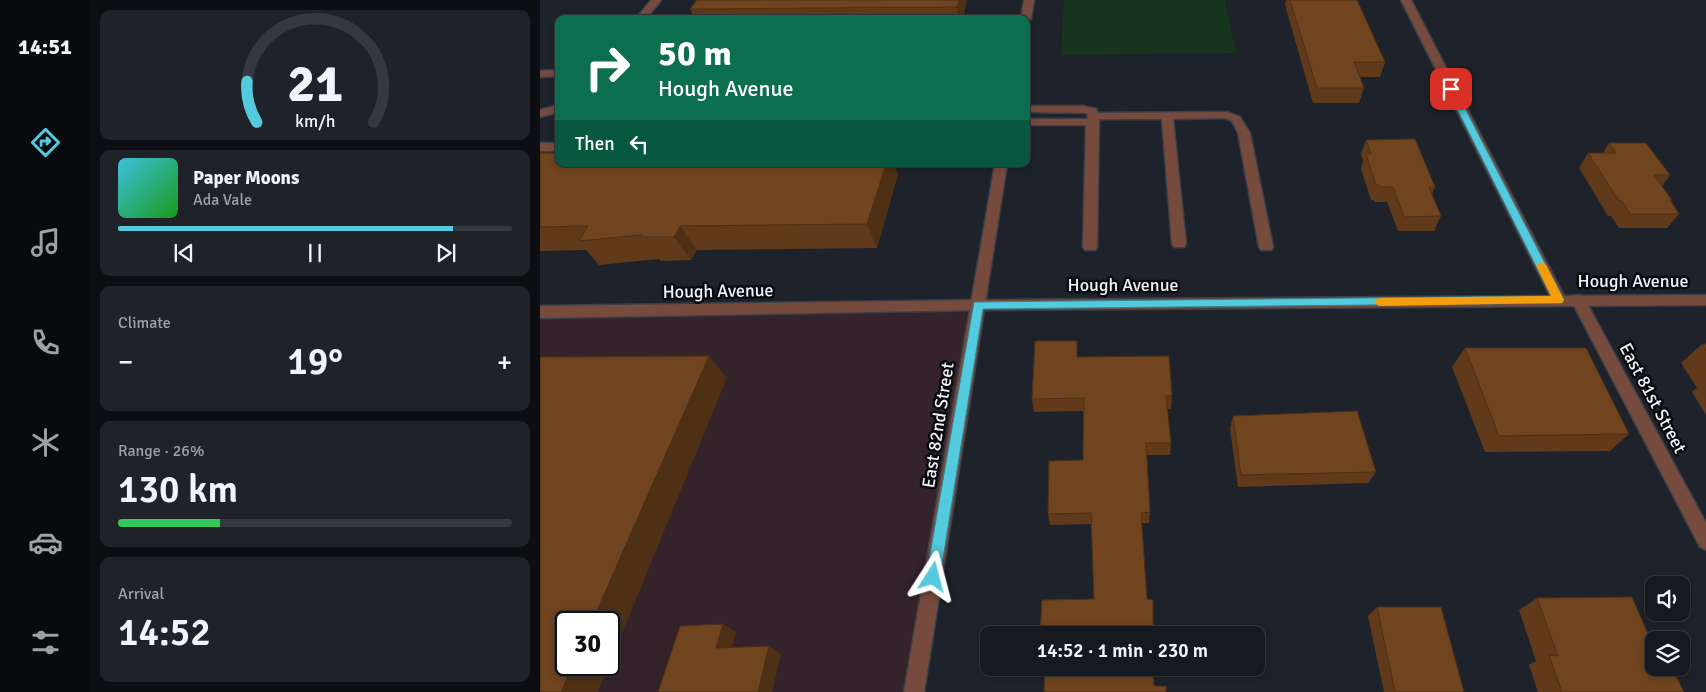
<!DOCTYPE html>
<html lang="en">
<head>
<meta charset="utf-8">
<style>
	:root { --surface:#161a20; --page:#1f2329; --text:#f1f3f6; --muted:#9ea1a5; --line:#35383e; --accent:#54cade }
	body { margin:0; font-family:Signika,sans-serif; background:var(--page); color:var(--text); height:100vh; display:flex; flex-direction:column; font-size:19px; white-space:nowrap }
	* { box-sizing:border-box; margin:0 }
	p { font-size:16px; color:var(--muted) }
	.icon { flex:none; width:28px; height:28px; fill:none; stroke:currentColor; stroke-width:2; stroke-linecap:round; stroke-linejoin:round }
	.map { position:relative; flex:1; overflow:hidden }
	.side { display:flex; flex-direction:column; gap:10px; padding:10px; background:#0c0e12; width:450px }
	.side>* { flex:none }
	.banner { position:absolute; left:15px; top:15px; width:475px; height:152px; border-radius:10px; box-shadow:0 2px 8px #0003,0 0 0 1px var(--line); background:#0b6e4f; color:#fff; overflow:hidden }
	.controls { position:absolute; left:1105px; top:576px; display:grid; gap:10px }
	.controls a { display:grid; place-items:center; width:45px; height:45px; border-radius:10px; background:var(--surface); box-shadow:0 2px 8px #0003,0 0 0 1px var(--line); font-size:25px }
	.speed { position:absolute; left:15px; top:611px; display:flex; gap:10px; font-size:25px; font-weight:700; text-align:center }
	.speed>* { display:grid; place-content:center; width:65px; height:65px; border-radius:50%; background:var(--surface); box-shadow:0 2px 8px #0003,0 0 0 1px var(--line); line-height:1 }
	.speed .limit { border:2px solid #111; border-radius:8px; background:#fff; color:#111 }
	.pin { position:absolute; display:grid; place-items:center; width:42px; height:42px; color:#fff; margin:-21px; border-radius:10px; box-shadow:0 2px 8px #0006 }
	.me { position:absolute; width:55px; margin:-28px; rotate:9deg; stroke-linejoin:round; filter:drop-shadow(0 0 4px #0008) }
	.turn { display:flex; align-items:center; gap:18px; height:105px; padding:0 20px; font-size:22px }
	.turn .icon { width:65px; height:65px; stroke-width:2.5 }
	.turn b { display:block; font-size:35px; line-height:42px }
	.then { display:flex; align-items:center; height:48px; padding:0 20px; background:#0003; gap:10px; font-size:19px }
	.big { font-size:38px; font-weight:600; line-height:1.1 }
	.side .card { flex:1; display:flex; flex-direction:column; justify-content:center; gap:8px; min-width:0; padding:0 18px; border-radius:10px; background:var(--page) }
	.side .dial { align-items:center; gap:0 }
	.dial svg { height:130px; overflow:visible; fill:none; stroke:var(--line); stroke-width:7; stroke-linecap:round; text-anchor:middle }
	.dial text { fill:var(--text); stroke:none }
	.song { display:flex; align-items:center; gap:15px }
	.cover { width:60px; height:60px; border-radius:8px; background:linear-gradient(135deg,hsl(190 70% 55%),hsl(120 70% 35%)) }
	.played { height:5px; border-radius:2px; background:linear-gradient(90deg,var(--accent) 85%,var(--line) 85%) }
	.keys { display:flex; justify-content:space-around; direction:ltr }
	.heat { display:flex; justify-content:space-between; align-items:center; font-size:28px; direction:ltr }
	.charge { height:8px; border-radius:4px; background:linear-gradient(90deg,#34c759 26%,var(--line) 0) }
	.trip { position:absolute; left:440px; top:626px; width:285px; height:50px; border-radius:10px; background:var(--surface); box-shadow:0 2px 8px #0003,0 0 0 1px var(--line); font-weight:600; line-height:50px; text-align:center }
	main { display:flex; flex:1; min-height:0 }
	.tab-bar { display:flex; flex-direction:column; width:90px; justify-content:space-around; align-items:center; background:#090a0d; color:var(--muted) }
	.tab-bar .icon { width:35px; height:35px }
	.tab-bar .selected { color:var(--accent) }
	.tab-bar b { font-size:22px; color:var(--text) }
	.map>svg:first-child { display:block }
	.commercial { fill:#35232c; fill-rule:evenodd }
	.green { fill:#17341e }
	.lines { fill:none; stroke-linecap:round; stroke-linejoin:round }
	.service-casing { stroke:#3b3f47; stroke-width:3 }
	.minor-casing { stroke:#3b3f47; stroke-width:3 }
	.tertiary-casing { stroke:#3b3f47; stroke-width:3 }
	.service { fill:#764b3e; fill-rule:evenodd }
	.minor { fill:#764b3e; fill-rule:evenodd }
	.tertiary { fill:#764b3e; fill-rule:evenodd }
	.wall { fill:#603a1a }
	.shaded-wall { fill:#4e3015 }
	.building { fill:#70441e; stroke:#4e3015 }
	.route { fill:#54cade; stroke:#378390 }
	.slow { fill:#f59e0b }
	.labels { text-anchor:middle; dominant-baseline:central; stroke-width:5; stroke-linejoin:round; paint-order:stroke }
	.street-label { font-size:18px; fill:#eff2f7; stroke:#0a0b0f }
</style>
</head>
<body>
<main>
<nav class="tab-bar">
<b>14:51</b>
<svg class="icon selected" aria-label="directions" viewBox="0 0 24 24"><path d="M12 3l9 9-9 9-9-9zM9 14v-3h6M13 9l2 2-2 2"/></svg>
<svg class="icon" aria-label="music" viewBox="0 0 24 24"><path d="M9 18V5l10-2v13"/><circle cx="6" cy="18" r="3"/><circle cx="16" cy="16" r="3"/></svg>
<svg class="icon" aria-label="phone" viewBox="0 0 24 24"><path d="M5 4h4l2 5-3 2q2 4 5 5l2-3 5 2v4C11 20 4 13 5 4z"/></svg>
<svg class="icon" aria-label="climate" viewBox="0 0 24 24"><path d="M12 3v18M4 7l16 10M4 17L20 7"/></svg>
<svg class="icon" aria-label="car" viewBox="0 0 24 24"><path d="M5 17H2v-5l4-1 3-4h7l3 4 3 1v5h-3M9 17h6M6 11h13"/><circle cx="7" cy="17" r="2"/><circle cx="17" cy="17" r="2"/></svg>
<svg class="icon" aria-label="filters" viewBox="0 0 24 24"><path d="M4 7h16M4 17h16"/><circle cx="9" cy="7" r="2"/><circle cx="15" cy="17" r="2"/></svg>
</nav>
<section class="side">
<div class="card dial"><svg viewBox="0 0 100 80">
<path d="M14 69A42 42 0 1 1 86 69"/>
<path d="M14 69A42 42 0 0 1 8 44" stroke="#54cade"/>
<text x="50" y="56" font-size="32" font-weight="700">21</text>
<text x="50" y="72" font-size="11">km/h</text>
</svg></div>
<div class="card">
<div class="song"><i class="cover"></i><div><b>Paper Moons</b><p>Ada Vale</p></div></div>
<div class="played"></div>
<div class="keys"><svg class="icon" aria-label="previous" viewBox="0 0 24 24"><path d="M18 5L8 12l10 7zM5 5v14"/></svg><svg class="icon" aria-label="pause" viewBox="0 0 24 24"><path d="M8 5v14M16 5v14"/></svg><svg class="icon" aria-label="next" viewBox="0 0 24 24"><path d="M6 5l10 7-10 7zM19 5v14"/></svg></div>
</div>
<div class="card"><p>Climate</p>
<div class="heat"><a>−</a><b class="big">19°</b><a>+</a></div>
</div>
<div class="card"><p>Range · 26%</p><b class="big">130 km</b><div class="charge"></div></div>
<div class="card"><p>Arrival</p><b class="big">14:52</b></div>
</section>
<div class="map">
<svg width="1166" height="692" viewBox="0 0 1166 692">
	<rect width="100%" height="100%" fill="#1e222a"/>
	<path class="commercial" d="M438 305 374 692H0V312ZM26 622H69V665H26Z"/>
	<path class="green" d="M524 0H685L696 53 521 55Z"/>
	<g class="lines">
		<defs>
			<g id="service">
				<path d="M111 0H121L106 19H96Z"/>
				<path d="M19 105V112L0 117V110Z"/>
				<path d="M486 106H543L556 109 558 113 687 112 700 117 710 133 733 247 731 250H721L719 247 698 133 692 121 685 118 633 119 646 244 644 247H634L632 244 622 119H559L557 247 555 250H545L543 247 546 125H486V119H548L547 113 486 112Z"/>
				<rect x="0" y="143" width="19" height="8"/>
			</g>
			<g id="minor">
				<path d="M484 0H494L491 19 486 22V19H481Z"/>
				<path d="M861 0H871L1026 300 1024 304 1019 305 1014 304 1012 300Z"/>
				<path d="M19 70V76L0 77V71Z"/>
				<path d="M455 164H467L384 692H364Z"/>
				<path d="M1038 295 1043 296 1166 523V550L1160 547 1031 300 1033 296Z"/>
			</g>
			<path id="tertiary" d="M1166 295V305L438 310 0 318V306L438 300Z"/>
		</defs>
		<use href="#service" class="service-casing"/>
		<use href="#minor" class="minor-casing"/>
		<use href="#tertiary" class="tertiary-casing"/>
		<use href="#service" class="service"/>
		<use href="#minor" class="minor"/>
		<use href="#tertiary" class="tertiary"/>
	</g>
	<g class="wall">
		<path d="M157 0H427L423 19H155L150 9Z"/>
		<path d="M746 0H817L845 62 840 77H820L824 88 819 103H773L745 5Z"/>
		<path d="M826 140 895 187 892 194 901 216 894 231H858L847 202H835L834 200H831L821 169 823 161 821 154Z"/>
		<path d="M1069 143 1130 175 1122 186 1132 200 1131 202 1139 214 1127 228H1079L1071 216H1068L1039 168 1048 153H1063Z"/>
		<path d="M0 153 358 174 337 248 157 250 151 260 121 261 119 259 59 265 46 250 0 251Z"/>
		<path d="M1162 344H1166V415L1152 392 1157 388 1141 363Z"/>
		<path d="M925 348 1089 434 1070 451 945 452 912 367Z"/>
		<path d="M538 357 632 396 631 409H627L631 443 630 455H607L610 512 609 523H602L554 599 551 524 510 525 508 514 543 460V411L494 412 492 399Z"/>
		<path d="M693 416 836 472 828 483 698 487 690 429Z"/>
		<path d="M997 598 1114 668 1144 692H998L989 665 996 661 979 610Z"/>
		<path d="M837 607 924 692H844L828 616Z"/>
		<path d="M498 668H613L614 686 626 692 501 674Z"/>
	</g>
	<g class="shaded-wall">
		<path d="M419 0H427L423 19H419L417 7Z"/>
		<path d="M346 164H354L358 174 337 248 327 224Z"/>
		<path d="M140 226 157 250 151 260 134 237Z"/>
		<path d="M169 356 187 378 69 665V622H52Z"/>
		<path d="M183 624 196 632 190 656 176 648Z"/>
		<path d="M229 646 241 654 232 692H218Z"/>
		<path d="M33 665H69L58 692H21Z"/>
	</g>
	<g class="building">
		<path d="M157 0H419L417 7 150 9Z"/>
		<path d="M750 0H817L845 62H814L824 88H777Z"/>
		<path d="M875 139 895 187H889L901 216 864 217 853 187H840L839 185H836L826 154H831L826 140Z"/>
		<path d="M1069 143H1106L1130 175H1114L1132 200H1130L1139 214H1090L1082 201H1079L1048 153H1076Z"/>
		<path d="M0 153H19V164H346L327 224 140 226 134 237H103L101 235 39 241 48 226 0 227Z"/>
		<path d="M495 341H537V357L629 356 632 396H626L631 443H606L610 512 601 513 607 599 613 600V635H500L502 600 554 599 551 513 508 514 509 461 543 460 544 398 492 399Z"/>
		<path d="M1162 344H1166V351Z"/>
		<path d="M925 348H1046L1089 434 959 436Z"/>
		<path d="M169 356 52 622H26V665H33L21 692H0V357Z"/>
		<path d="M817 411 836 472 701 475 693 416Z"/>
		<path d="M1092 597 1114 648V668H1132L1144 692H1022L1009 655 1018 656 997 598Z"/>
		<path d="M837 607H901L924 692H855Z"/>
		<path d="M183 624 176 648 229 646 218 692H118L140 626Z"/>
		<path d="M505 668H613L614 686H626V692H504Z"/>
	</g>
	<path class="route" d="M911 86 915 89 1024 300 1022 303 443 309 400 577 398 582 393 584 388 582 386 577 434 302 1011 296 907 89Z"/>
	<path class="slow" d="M1001 262 1006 265 1024 300 1022 303 839 306 834 302 839 298 1011 296 996 265Z"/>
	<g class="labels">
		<g class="street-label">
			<text x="1093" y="281">Hough Avenue</text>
			<text x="583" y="285">Hough Avenue</text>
			<text transform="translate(178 291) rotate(-1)">Hough Avenue</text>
			<text transform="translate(1113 398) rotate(62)">East 81st Street</text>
			<text transform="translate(398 425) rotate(-81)">East 82nd Street</text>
		</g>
	</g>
</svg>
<div class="controls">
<a><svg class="icon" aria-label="sound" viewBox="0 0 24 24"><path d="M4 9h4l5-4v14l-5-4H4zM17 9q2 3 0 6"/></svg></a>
<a><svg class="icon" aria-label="layers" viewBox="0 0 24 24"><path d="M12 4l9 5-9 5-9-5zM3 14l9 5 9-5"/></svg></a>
</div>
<div class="speed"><div class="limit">30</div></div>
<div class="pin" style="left:911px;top:89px;background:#d93025"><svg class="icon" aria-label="arrive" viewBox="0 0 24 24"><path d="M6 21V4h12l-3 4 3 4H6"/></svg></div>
<svg class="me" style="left:393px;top:577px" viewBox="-20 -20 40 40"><path d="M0-17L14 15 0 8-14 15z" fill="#54cade" stroke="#fff" stroke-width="4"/></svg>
<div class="trip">14:52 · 1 min · 230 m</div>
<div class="banner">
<div class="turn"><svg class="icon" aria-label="right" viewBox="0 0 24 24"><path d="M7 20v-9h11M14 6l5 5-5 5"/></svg><div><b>50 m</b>Hough Avenue</div></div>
<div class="then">Then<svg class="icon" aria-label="left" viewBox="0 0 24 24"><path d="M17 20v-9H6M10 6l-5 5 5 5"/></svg></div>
</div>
</div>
</main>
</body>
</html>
